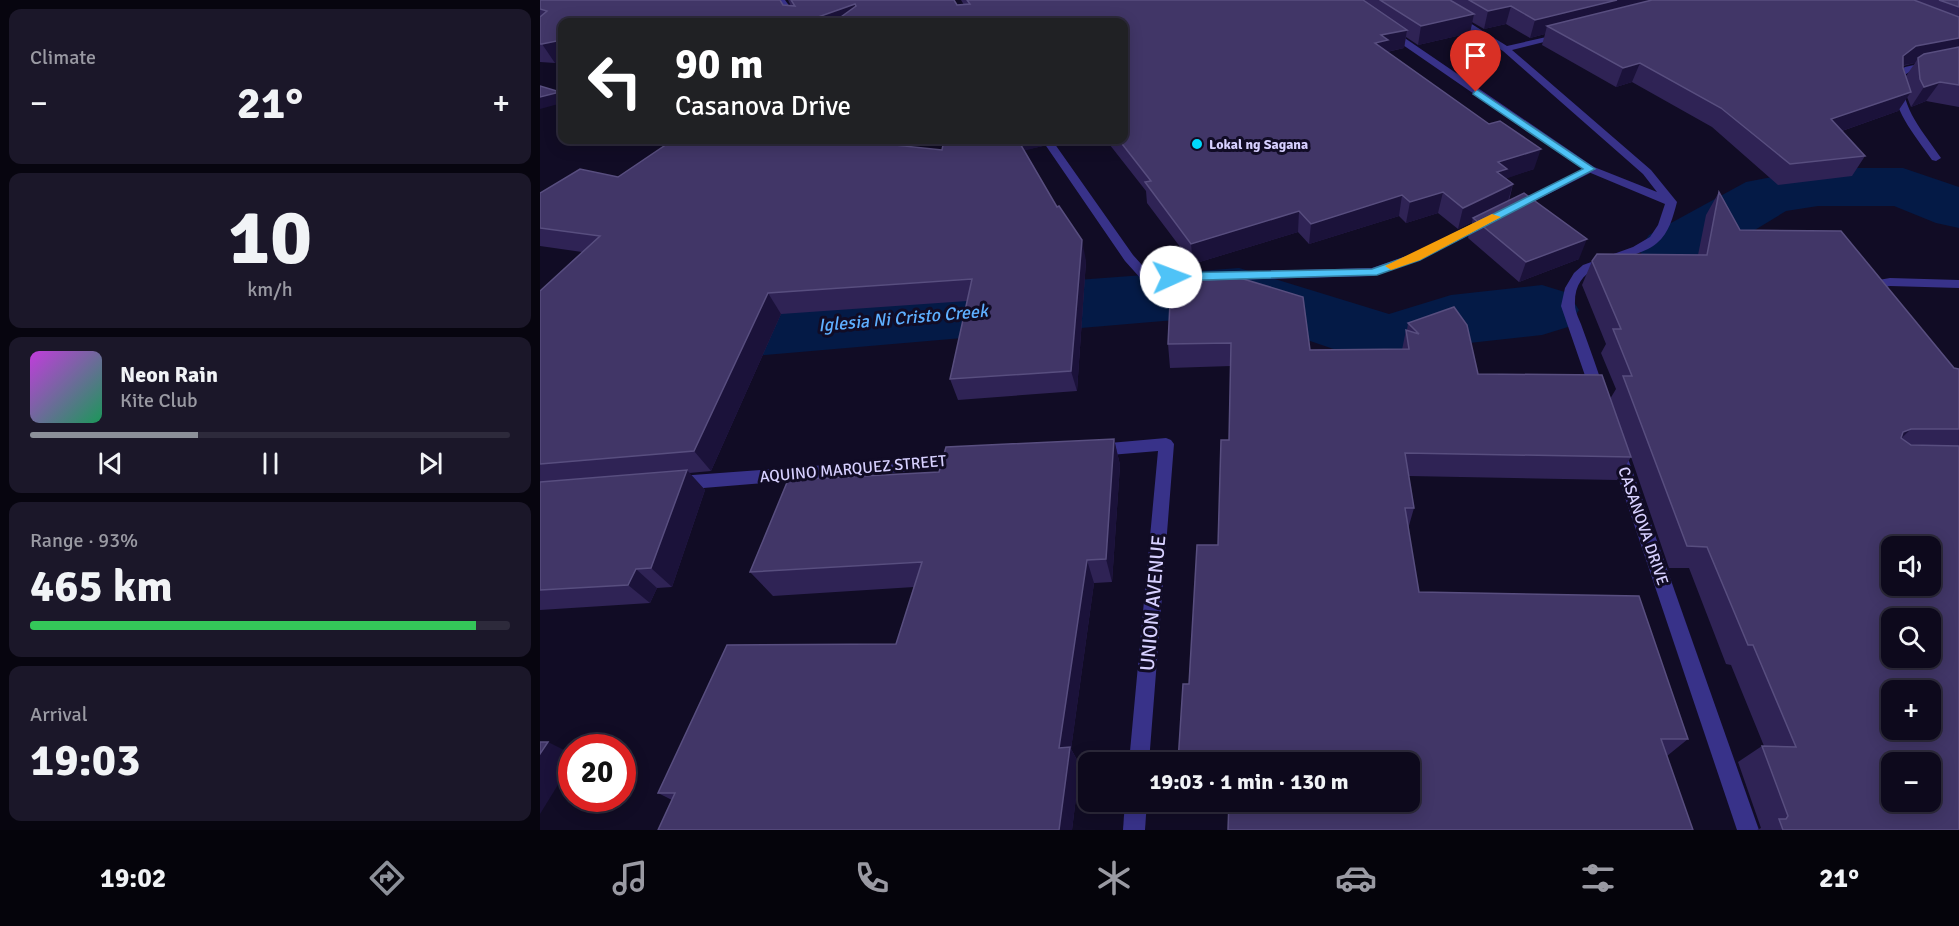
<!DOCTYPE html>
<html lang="en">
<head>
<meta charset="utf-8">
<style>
	:root { --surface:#0d091c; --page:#1b1729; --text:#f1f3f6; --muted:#9a9aa3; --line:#2d2a3b; --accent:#8c9099 }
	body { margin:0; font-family:Signika,sans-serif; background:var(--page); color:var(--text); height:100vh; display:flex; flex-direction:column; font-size:22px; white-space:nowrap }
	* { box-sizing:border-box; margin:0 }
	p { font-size:20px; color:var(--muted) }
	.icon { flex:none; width:33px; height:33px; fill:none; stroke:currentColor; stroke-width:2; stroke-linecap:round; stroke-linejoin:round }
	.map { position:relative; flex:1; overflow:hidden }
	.details { display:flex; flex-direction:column; gap:9px; padding:9px; background:#07050f; width:540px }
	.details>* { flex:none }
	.hud { position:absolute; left:18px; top:18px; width:570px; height:126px; border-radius:12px; box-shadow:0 3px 15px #0003,0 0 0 2px var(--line); background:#202124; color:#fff; overflow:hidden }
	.controls { position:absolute; left:1341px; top:536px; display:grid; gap:12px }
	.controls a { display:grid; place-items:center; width:60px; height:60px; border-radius:12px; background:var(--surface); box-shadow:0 3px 15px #0003,0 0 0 2px var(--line); font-size:30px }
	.speed { position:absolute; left:18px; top:734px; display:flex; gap:12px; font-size:30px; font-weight:700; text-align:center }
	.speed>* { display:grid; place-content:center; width:78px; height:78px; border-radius:50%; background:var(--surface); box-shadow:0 3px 15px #0003,0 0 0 2px var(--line); line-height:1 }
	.speed .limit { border:9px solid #d22; background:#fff; color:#111 }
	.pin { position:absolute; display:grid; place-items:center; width:51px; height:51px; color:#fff; margin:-62px -26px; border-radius:50% 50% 50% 0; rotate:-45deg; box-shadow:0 0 6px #0007 }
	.pin .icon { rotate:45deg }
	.me { position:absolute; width:66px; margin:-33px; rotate:88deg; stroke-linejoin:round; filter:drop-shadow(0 0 4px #0008) }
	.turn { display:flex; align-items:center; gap:21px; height:126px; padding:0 18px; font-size:27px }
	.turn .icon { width:78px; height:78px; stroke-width:2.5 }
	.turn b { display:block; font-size:42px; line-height:51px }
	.big { font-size:45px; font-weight:700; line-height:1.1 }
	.details .card { flex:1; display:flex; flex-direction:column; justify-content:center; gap:9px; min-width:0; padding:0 21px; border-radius:12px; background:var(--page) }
	.details .dial { align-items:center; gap:0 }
	.dial b { font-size:78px; line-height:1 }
	.song { display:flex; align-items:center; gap:18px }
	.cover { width:72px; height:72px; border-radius:9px; background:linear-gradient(135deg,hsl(290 70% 55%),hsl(150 70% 35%)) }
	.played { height:6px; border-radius:3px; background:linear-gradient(90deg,var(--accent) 35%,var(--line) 35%) }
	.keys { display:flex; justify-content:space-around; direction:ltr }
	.heat { display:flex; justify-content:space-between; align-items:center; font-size:33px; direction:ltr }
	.charge { height:9px; border-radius:4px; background:linear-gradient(90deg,#34c759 93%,var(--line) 0) }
	.trip { position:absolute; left:538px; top:752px; width:342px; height:60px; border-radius:12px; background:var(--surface); box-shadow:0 3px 15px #0003,0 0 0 2px var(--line); font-weight:700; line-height:60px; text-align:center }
	.tab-bar { display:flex; height:96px; justify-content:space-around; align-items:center; background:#05040b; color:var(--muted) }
	.tab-bar .icon { width:42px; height:42px }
	.tab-bar .current { color:var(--accent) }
	.tab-bar b { font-size:27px; color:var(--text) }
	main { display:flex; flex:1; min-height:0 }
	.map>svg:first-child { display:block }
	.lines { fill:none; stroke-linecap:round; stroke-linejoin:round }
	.river { fill:#041a46; fill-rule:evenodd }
	.lane { fill:#383289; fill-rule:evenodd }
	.street { fill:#383289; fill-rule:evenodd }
	.wall { fill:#2f2355; fill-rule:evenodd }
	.shaded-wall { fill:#1b123a }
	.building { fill:#413667; stroke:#584e7f; stroke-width:1.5; fill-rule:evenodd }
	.route { fill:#4fc3f7; stroke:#337fa1; stroke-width:1.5 }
	.slow { fill:#f59e0b }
	.poi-dot { fill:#00d9fb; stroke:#110c25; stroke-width:2 }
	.labels { text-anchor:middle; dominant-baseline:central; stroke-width:6; stroke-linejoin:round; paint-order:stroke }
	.far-poi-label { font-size:14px; font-weight:bold; fill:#d7d0ff; stroke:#110c25; text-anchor:start }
	.street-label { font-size:16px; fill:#d7d0ff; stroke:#110c25 }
	.water-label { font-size:18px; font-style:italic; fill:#5eafff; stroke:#110c25 }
	.near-street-label { font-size:20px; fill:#d7d0ff; stroke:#110c25 }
</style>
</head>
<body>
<main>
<section class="details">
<div class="card"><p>Climate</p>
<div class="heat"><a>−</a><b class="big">21°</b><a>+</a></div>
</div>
<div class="card dial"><b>10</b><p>km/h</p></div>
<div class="card">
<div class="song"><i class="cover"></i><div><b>Neon Rain</b><p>Kite Club</p></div></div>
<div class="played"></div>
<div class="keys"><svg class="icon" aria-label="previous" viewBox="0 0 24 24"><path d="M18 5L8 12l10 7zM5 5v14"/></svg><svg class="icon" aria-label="pause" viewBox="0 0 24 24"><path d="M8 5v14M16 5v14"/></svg><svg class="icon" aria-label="next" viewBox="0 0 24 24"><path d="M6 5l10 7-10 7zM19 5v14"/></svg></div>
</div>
<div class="card"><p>Range · 93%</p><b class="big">465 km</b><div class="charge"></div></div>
<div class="card"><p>Arrival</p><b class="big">19:03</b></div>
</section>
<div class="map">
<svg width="1419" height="830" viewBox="0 0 1419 830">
	<rect width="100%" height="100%" fill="#110c25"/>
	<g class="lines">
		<g class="river">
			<path d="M1278 168H1363L1419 187V228L1396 223 1354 206H1278L1246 211 1157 265 1133 271 1109 265 1099 250 1109 235 1206 182Z"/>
			<path d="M699 268 849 314 911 295 1002 285 1028 293 1039 310 1028 327 1002 335 920 344 849 368 694 315 0 374V320Z"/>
		</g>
		<g class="lane">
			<path d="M1050 166 1054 167V171L979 209 975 210 969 207Z"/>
			<path d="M948 217 952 219V223L880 260 833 276 607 282 601 278 607 274 832 268 872 254Z"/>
		</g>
		<g class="street">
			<path d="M237 0H245L261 22H253Z"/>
			<path d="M883 0H893L967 46 1024 33V37L972 50 1111 170 1137 202C1133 217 1129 233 1117 243 1091 265 1033 256 1035 305 1035 312 1040 321 1042 327 1050 349 1058 371 1065 393L1063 397 1058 398 1051 393 1021 306 1025 288 1034 273 1043 265 1093 247 1110 237 1118 225 1125 204 1046 171 847 34V30H853L1054 167 1117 192 1103 174 963 51Z"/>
			<path d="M1419 55V61L1371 71 1363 76C1360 108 1385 134 1401 158L1396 161 1392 160C1375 135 1350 108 1353 75L1365 67Z"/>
			<path d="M502 140H512L593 255 611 275V281H603L585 261Z"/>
			<path d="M1350 278 1419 280V288L1350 286 1338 288 1336 295 1331 296 1325 292 1327 282Z"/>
			<path d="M626 438 631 440 634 444 609 762H589L618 451 558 456 552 454 550 450 552 446 558 444Z"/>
			<path d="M1077 444 1083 446 1085 450 1219 830H1197L1069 450 1071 446Z"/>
			<path d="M420 455 426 457 428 461 426 465 420 467 139 490 133 488 131 483 133 478 139 476Z"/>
			<path d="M585 801H607L605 830H583Z"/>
		</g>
	</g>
	<g class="wall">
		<path d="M0 0 251 6 248 0H414L417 5H424L421 0H1419V107L1386 101 1371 107 1367 97 1358 111 1302 131 1325 156 1312 176 1238 185 1172 127 1092 82 1076 87 1002 45 1005 34 990 38 966 24 944 29 932 22 930 33 878 45 866 37 864 48 847 52 994 169 966 178 973 184 969 201 1039 259 979 282 928 238 932 222 918 229 898 213 866 223 859 216 769 244 758 232 653 264 607 203 606 191 566 140H584V22H22L15 63 0 62ZM1375 63 1366 76 1363 66Z"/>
		<path d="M404 140H502L503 146 484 150 546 261 537 391 418 400 410 379 427 301 241 314 171 471 149 473 165 490 132 587 117 588 110 603 0 610V291L42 252 0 246V193L78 177 402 150Z"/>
		<path d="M1179 192 1200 230 1414 368 1419 369V830H1217L1221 828 1198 762 1222 746H1224L1191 665 1186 664 1149 568H1129L1091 457 1077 480 869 476 874 508 868 529 879 592 1148 739 1127 756 870 801 649 684 678 545 689 440 691 366 630 368 628 344 631 282 770 350H862L866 330H867L868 323 938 374 1070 399 1076 389 1061 353 1066 344 1042 285 1052 261 1158 255 1166 215Z"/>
		<path d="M574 439 580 465 572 582 554 583 531 749 540 765 532 830H118L132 800 118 793 356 644 374 587 233 596 210 572 399 472Z"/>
	</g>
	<g class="shaded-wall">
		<path d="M1077 0H1142L1007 26 1005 34 990 38 995 20Z"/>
		<path d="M315 4 321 22H264Z"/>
		<path d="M971 6 966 24 944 29 948 11Z"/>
		<path d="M934 14 930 33 878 45 881 26Z"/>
		<path d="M867 30 864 48 846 52 835 43 841 35Z"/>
		<path d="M1419 38V54L1378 58 1375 63 1364 65 1351 75 1363 56 1376 46Z"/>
		<path d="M22 40V61L15 63 2 44Z"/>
		<path d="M1100 63 1092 82 1076 87 1083 68Z"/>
		<path d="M1400 82 1386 101 1371 107 1384 87Z"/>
		<path d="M20 92 22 96V103L0 109V97Z"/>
		<path d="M1371 92 1358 111 1279 139 1291 119Z"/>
		<path d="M476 140H502L503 146 479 152Z"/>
		<path d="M516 140H528L516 142Z"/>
		<path d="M1001 149 994 169 965 179 952 192 958 162Z"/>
		<path d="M973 184 967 204 933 218 932 222 918 229 923 208Z"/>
		<path d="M903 192 898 213 866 223 870 202Z"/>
		<path d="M862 195 859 216 769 244 771 224Z"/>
		<path d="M759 211 758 232 653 264 651 244Z"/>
		<path d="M1047 239 1039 259 979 282 986 262Z"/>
		<path d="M542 240 546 261 537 391 531 371Z"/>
		<path d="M228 293 241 314 171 471 154 451Z"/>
		<path d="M1371 429 1347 452 1363 432Z"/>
		<path d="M574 439 580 465 572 582 566 559Z"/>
		<path d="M147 470 165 490 132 587 111 568Z"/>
		<path d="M547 560 554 583 531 749 540 765 532 830H519V748Z"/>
		<path d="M96 569 117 588 110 603 88 585Z"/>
		<path d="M8 742 32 754V762L0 814V754Z"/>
	</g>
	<g class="building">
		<path d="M0 0H240L243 5 255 6 251 0H414L417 5 430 4 427 0H823L867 30 841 35 848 40 835 43 949 124 960 121 1001 149 958 162 967 169 957 172 973 184 923 208 903 192 870 202 862 195 771 224 759 211 651 244 605 182 611 181 579 140H584V22H294L316 6 315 4 264 22H22V40L2 44H0V17L7 11 0 9Z"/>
		<path d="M840 0H910L934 14 881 26Z"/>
		<path d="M929 0H1077L995 20 971 6 948 11Z"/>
		<path d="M1112 0H1374L1419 17V38L1376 46 1363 56V68L1371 92 1291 119 1325 156 1250 164 1181 108 1100 63 1083 68 1007 26Z"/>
		<path d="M1399 0H1419V7Z"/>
		<path d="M1419 47V85L1400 82 1384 87 1380 79 1378 58 1384 54Z"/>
		<path d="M0 86 20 92 0 97Z"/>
		<path d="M133 140H307L402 150 404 140H478L517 207 519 206 542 240 531 371 410 379 432 279 228 293 154 451 0 464V291L60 236 0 228V193L40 169 78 177Z"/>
		<path d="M1179 192 1200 230 1301 231 1414 368 1419 369V429H1371L1363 432 1361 438 1371 445 1419 446V830H1243L1239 819H1246L1248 816 1222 746 1256 747 1213 645H1208L1167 547 1147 546 1083 376H1092L1073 329H1081L1052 261 1057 254 1167 255ZM1352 546H1390V585H1352ZM1352 618H1390V657H1352ZM1352 690H1390V729H1352ZM1352 762H1390V801H1352Z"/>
		<path d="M984 193 1047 239 986 262 933 218Z"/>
		<path d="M700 278 763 297 770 350 869 349 866 330 879 334 868 323 914 307 927 325 938 374 1062 375 1091 457 865 453 874 508H865L879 592 1099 596 1148 739H1121L1153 830H688L689 801H870V762H638L643 684H649L657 545H678L681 440H689L691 343 628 344 631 282Z"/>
		<path d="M574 439 566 559 547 560 519 748 530 747 519 830H118L135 793H118L187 645 356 644 382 562 210 572 248 480 399 472 406 447Z"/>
		<path d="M147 470 111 568 96 569 88 585 0 590V482Z"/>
		<path d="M0 742H8L0 754Z"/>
	</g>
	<path class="route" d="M936 89 1055 169 880 260 837 275 631 281 625 277 631 273 832 269 872 255 1043 169 933 94Z"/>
	<path class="slow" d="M952 214 961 217 880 260 851 270 845 266Z"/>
	<circle class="poi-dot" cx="657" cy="144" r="6"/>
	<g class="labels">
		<g class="far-poi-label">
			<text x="669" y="144">Lokal ng Sagana</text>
		</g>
		<g class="street-label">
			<text transform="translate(313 469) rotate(-5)">AQUINO MARQUEZ STREET</text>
			<text transform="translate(1103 526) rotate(71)">CASANOVA DRIVE</text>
		</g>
		<g class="water-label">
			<text transform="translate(363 318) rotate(-5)">Iglesia Ni Cristo Creek</text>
		</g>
		<g class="near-street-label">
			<text transform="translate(613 603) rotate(-85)">UNION AVENUE</text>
		</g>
	</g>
</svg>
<div class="controls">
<a><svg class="icon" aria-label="sound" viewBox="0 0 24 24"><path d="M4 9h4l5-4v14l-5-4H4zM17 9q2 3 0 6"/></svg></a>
<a><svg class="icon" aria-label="search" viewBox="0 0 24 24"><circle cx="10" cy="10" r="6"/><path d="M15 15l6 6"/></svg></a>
<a>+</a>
<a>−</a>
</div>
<div class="speed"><div class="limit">20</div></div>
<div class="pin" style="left:936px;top:92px;background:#d93025"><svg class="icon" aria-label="arrive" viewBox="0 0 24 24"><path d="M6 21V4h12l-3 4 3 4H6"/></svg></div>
<svg class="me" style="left:631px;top:277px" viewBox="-20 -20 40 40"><circle r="19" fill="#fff"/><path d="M0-13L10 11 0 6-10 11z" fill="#4fc3f7"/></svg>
<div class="trip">19:03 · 1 min · 130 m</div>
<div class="hud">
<div class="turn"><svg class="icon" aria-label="left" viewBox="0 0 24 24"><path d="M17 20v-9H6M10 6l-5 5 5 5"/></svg><div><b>90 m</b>Casanova Drive</div></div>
</div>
</div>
</main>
<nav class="tab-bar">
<b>19:02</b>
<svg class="icon current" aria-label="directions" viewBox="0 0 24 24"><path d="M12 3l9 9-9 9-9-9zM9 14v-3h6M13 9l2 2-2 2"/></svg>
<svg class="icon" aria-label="music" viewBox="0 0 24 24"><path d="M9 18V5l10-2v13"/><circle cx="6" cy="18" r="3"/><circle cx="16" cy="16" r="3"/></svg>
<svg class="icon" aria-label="phone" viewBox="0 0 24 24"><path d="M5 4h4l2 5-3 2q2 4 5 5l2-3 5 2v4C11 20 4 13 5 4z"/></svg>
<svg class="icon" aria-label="climate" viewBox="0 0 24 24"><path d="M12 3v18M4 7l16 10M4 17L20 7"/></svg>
<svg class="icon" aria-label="car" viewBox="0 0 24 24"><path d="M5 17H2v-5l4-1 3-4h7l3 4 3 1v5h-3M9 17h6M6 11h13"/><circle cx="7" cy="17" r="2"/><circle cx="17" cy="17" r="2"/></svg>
<svg class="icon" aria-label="filters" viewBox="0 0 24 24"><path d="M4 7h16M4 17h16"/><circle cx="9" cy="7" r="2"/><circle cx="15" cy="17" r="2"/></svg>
<b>21°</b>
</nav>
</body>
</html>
